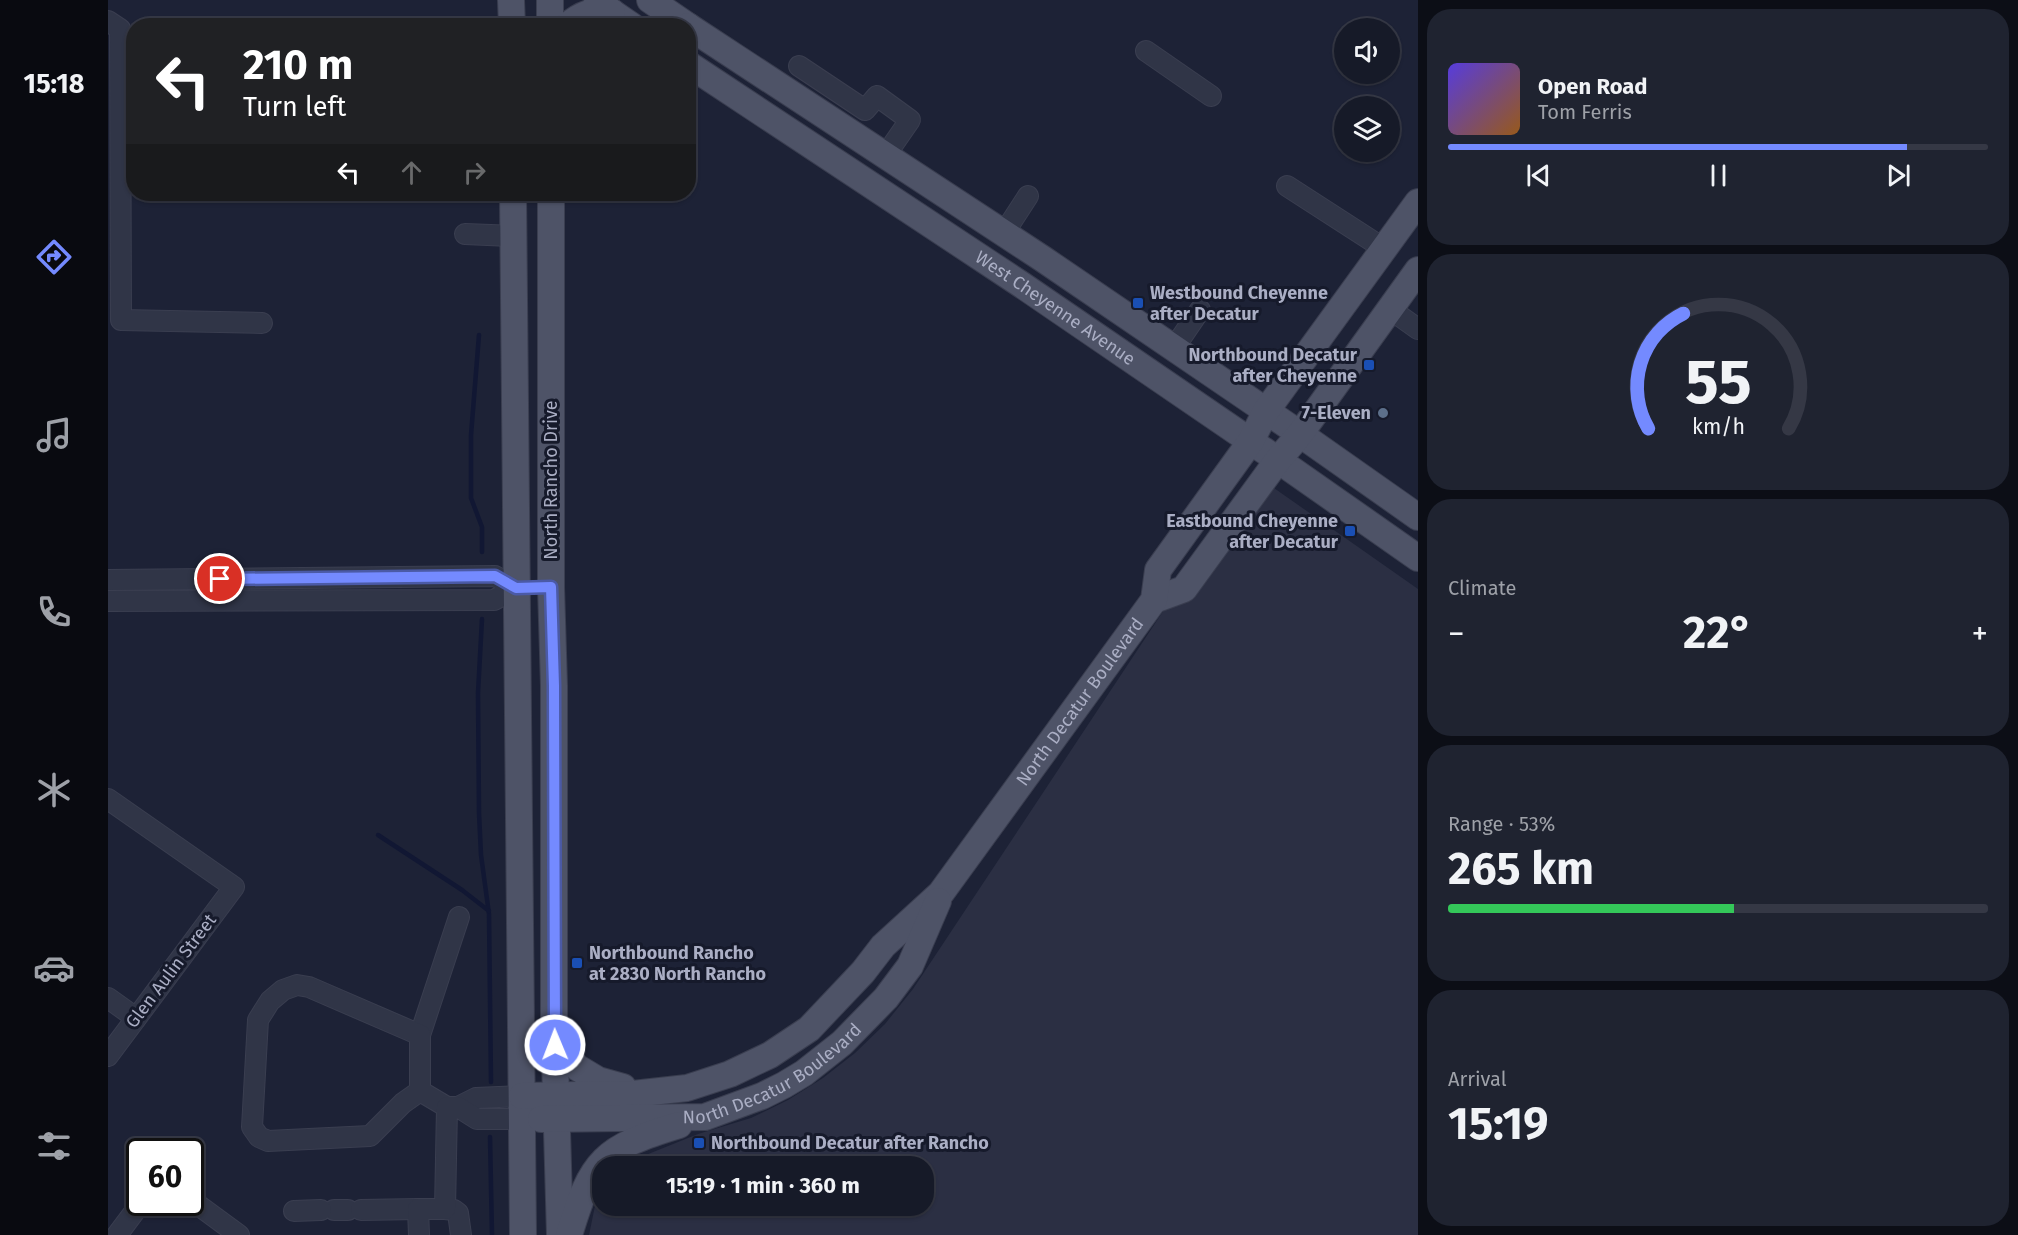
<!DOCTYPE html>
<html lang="en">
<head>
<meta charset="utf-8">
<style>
	:root { --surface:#161a28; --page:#1f2330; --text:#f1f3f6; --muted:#9ea1a8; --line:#353845; --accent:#748aff }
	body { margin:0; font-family:"Fira Sans",sans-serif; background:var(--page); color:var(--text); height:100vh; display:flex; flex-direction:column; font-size:22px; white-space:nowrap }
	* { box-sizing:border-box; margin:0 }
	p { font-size:20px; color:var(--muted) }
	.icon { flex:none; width:33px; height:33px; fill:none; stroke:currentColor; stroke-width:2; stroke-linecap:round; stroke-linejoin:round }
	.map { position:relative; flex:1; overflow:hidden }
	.details { display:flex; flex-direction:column; gap:9px; padding:9px; background:#0c0e16; width:600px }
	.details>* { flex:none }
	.hud { position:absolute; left:18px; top:18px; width:570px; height:183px; border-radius:24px; box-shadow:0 2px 4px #0004,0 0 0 2px var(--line); background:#202124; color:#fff; overflow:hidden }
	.tools { position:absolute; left:1226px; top:18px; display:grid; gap:12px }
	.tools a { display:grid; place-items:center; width:66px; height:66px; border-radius:50%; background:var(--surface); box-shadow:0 2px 4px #0004,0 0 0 2px var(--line); font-size:30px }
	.speed { position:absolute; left:18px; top:1138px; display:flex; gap:12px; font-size:30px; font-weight:700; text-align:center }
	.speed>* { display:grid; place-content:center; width:78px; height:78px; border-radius:50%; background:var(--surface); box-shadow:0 2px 4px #0004,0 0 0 2px var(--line); line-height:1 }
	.speed .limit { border:3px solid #111; border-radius:9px; background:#fff; color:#111 }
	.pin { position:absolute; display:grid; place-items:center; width:51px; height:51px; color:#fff; margin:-26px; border:3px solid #fff; border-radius:50%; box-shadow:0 2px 6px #0007 }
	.me { position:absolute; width:66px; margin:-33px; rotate:359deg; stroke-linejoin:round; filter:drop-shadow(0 0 4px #0008) }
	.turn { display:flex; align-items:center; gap:21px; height:126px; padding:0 18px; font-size:27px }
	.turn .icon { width:78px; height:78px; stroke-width:2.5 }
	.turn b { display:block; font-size:42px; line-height:51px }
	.lanes { display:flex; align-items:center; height:57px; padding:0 18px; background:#0003; justify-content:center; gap:30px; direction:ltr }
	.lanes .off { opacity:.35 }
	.big { font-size:45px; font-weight:700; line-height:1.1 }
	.details .card { flex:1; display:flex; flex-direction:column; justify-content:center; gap:9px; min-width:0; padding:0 21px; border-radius:24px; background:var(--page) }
	.details .dial { align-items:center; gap:0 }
	.dial svg { height:156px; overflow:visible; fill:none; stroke:var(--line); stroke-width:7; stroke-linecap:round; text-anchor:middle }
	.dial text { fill:var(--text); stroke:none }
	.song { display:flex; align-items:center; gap:18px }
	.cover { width:72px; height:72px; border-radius:9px; background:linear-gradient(135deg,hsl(250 70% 55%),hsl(30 70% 35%)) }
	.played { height:6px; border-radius:3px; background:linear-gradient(90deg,var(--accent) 85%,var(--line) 85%) }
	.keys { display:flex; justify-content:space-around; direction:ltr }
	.heat { display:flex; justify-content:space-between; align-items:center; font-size:33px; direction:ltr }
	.charge { height:9px; border-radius:4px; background:linear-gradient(90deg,#34c759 53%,var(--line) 0) }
	.trip { position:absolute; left:484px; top:1156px; width:342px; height:60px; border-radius:24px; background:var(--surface); box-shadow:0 2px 4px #0004,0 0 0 2px var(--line); font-weight:700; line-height:60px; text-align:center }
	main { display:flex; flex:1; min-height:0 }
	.tabs { display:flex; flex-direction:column; width:108px; justify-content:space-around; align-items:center; background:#090a10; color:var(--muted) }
	.tabs .icon { width:42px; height:42px }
	.tabs .selected { color:var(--accent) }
	.tabs b { font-size:27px; color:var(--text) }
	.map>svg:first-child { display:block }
	.airport { fill:#2b2f43 }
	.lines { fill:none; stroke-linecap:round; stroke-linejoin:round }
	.stream { stroke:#111733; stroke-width:4.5 }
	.minor-casing { stroke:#3a3e50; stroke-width:22 }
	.major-casing { stroke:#3a3e50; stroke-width:28 }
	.minor { stroke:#303547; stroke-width:20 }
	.major { stroke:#4e5367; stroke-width:26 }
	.route-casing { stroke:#4b5aa6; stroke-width:15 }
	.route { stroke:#748aff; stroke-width:10 }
	.transit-dot { fill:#1a4fb4; stroke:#161a2b; stroke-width:2 }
	.service-dot { fill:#5c6f8a; stroke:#161a2b; stroke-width:2 }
	.labels { text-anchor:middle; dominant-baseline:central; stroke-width:6; stroke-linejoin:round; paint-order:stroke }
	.poi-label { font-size:18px; font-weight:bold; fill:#aaaec4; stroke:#161a2b; text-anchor:start }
	.street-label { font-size:18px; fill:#aaaec4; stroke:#161a2b }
</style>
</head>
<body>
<main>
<nav class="tabs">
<b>15:18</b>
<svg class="icon selected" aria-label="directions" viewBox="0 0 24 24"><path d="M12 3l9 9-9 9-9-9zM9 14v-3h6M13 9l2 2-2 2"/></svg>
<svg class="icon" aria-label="music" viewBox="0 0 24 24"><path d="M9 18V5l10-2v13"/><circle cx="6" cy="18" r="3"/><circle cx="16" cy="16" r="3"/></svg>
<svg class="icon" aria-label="phone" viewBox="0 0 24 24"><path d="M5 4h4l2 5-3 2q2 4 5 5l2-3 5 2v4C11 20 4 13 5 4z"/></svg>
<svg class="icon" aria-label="climate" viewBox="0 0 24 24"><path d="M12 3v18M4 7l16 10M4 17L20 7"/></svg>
<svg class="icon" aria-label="car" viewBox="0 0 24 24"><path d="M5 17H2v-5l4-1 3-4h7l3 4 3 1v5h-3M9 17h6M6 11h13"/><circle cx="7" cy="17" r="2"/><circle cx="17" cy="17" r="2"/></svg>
<svg class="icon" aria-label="filters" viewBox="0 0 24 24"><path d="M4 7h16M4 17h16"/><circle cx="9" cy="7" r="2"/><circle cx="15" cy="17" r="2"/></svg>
</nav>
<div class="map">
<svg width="1310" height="1235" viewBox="0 0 1310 1235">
	<rect width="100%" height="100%" fill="#1d2236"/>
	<path class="airport" d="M1146 474 1310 589V1235H481L487 1206 495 1186V1206H816V1167H508L590 1134 643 1118 680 1100 715 1078 747 1053 777 1024 805 989Z"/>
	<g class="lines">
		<g class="stream">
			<path d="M371 335 363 435V498L374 527V552"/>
			<path d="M374 619 370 693 371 813 373 855 381 914 383 1082"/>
			<path d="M270 835 354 890 381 911"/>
			<path d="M382 1137 384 1235"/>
		</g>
		<defs>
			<g id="minor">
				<path d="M0 21 12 29 13 320 154 323"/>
				<path d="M1038 51 1103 96"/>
				<path d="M691 66 757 110 769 96 802 120 777 156"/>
				<path d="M1179 186 1275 248"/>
				<path d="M896 233 920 196"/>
				<path d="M357 234 405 236"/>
				<path d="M1282 309 1310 329"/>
				<path d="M1066 348 1092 310"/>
				<path d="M0 580 387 576 408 588"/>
				<path d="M0 601 386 600 408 588"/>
				<path d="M0 799 126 887 0 1056"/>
				<path d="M0 998 28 1018"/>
				<path d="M312 1035 351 917"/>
				<path d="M312 1091V1035L201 987 189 985 175 990 162 1001 150 1020 144 1127 151 1137 160 1141 262 1136 295 1103 312 1091 339 1107"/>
				<path d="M350 1107 368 1098 414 1096"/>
				<path d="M82 1199 131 1235"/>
				<path d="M337 1209 346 1210 350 1213 353 1235"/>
				<path d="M226 1210H240"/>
				<path d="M253 1210 310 1209"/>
				<path d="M186 1211 213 1210"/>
				<path d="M9 1235 33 1203"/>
				<path d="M311 1235 310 1209H337L339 1107H350L369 1119H414"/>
			</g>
			<g id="major">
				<path d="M403 0 404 26"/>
				<path d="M542 0 580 26"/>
				<path d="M489 2 524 26"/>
				<path d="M442 26V0"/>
				<path d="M459 26C473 14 486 9 504 12"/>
				<path d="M580 26 935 259 1192 434 1310 517"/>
				<path id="s1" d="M580 64 914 285 1170 460 1310 558"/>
				<path d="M405 194 415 1235"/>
				<path d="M443 194V587L446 686V1026L452 1235"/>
				<path d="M1046 600 1076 589 1170 460 1192 434 1310 270"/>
				<path d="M449 1036 455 1054 470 1068 490 1080 515 1087"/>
				<path id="s2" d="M414 1096 525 1094 579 1088 622 1074 662 1055 701 1029 755 972 775 946 833 893 1046 600 1050 570 1143 441 1158 411 1310 202"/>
				<path id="s3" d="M433 1119 597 1117 654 1096 676 1085 696 1073 734 1043 778 998 802 966 830 901"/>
				<path d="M461 1235C484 1159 495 1148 571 1125"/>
			</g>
		</defs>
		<use href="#minor" class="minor-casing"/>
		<use href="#major" class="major-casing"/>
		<use href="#minor" class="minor"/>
		<use href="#major" class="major"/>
	</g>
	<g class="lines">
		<defs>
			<path id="route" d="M112 579 387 576 408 588 443 587 446 686 447 1045"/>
		</defs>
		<use href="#route" class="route-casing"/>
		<use href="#route" class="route"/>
	</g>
	<g class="transit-dot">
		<rect x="1024" y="297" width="12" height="12" rx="3"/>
		<rect x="1255" y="359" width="12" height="12" rx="3"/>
		<rect x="1236" y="525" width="12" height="12" rx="3"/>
		<rect x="463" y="957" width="12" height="12" rx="3"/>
		<rect x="585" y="1137" width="12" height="12" rx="3"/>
	</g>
	<circle class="service-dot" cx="1275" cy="413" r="6"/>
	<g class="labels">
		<g class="poi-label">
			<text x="1042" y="293">Westbound Cheyenne<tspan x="1042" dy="21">after Decatur</tspan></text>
			<text x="1249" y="355" text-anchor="end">Northbound Decatur<tspan x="1249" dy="21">after Cheyenne</tspan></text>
			<text x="1263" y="413" text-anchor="end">7-Eleven</text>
			<text x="1230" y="521" text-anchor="end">Eastbound Cheyenne<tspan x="1230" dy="21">after Decatur</tspan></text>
			<text x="481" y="953">Northbound Rancho<tspan x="481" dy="21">at 2830 North Rancho</tspan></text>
			<text x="603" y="1143">Northbound Decatur after Rancho</text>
		</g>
		<g class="street-label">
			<text stroke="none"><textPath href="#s1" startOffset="441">West Cheyenne Avenue</textPath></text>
			<text transform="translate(443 480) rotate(-90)">North Rancho Drive</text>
			<text stroke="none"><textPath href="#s2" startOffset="728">North Decatur Boulevard</textPath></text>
			<text transform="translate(63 971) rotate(-53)">Glen Aulin Street</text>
			<text stroke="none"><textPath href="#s3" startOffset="243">North Decatur Boulevard</textPath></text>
		</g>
	</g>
</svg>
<div class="tools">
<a><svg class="icon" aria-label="sound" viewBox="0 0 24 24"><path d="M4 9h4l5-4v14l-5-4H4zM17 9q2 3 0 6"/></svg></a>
<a><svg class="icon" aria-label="layers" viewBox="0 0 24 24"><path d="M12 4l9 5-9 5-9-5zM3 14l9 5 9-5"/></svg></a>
</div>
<div class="speed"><div class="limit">60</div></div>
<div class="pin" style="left:112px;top:579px;background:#d93025"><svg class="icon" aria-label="arrive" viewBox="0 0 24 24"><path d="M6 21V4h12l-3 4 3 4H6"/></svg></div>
<svg class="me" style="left:447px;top:1045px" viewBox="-20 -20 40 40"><circle r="17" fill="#748aff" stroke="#fff" stroke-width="3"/><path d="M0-11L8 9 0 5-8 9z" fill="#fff"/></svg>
<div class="trip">15:19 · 1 min · 360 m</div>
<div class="hud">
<div class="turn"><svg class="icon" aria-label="left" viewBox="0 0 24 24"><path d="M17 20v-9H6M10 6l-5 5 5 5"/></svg><div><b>210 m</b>Turn left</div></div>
<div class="lanes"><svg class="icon" aria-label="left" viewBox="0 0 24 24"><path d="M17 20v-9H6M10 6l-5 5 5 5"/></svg><svg class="icon off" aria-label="ahead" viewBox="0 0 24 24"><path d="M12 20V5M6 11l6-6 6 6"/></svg><svg class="icon off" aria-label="right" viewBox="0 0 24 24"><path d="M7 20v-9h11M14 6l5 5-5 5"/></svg></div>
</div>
</div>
<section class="details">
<div class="card">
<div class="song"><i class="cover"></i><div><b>Open Road</b><p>Tom Ferris</p></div></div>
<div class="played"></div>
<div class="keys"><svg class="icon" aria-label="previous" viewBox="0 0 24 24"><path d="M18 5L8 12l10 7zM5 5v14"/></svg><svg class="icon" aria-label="pause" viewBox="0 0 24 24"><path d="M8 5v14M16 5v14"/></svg><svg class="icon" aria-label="next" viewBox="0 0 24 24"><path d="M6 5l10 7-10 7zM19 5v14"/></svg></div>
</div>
<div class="card dial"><svg viewBox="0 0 100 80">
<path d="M14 69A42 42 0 1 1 86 69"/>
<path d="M14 69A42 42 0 0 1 32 10" stroke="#748aff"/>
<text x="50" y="56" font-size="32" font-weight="700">55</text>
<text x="50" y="72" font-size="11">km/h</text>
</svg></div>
<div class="card"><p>Climate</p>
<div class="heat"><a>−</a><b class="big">22°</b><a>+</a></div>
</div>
<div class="card"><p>Range · 53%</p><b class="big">265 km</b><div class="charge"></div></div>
<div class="card"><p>Arrival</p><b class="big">15:19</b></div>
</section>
</main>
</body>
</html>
